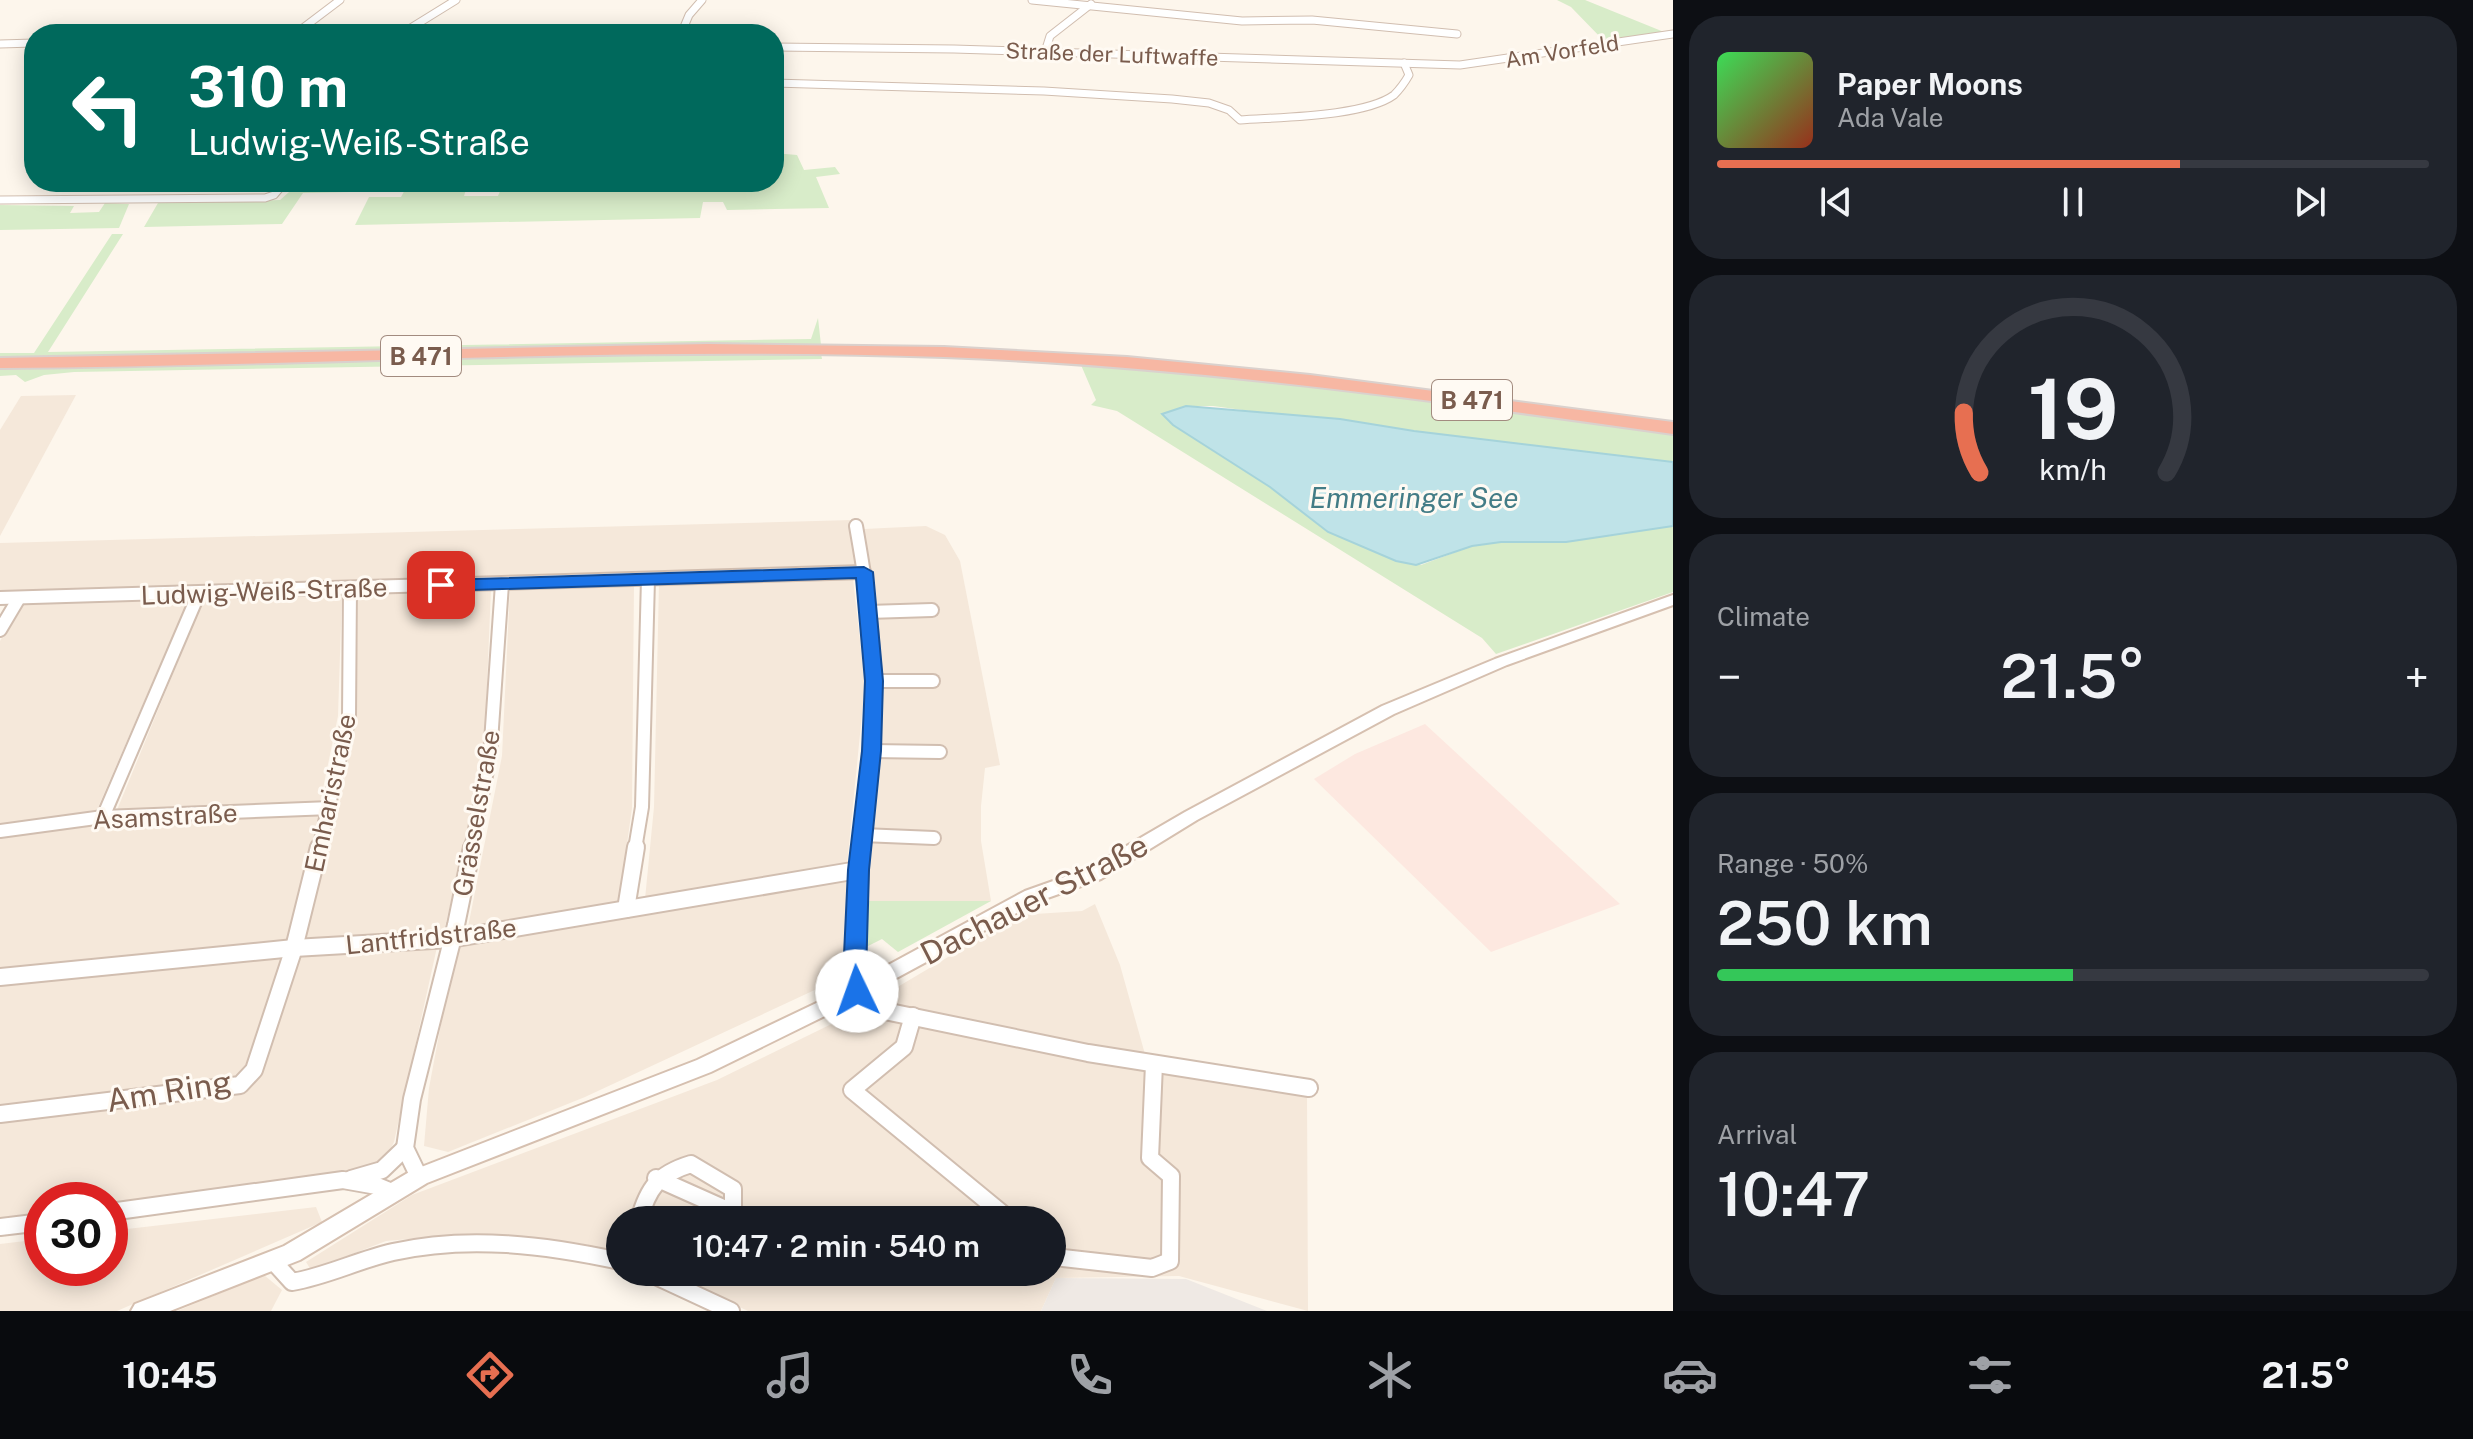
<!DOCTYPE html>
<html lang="en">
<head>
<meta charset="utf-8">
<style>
	:root { --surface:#171b24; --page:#20242c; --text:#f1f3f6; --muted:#9ea1a6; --line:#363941; --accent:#e76f51 }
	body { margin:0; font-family:"Public Sans",sans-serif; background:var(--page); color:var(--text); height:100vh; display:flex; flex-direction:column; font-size:30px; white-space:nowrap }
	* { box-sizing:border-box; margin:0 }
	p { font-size:26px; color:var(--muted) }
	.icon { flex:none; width:44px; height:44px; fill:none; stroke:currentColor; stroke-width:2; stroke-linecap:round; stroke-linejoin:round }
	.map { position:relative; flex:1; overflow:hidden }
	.side { display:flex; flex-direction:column; gap:16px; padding:16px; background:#0d0f14; width:800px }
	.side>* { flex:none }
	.banner { position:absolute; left:24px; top:24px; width:760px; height:168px; border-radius:32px; box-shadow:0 4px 20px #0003; background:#00695c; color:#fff; overflow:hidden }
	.speed { position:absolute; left:24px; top:1182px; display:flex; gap:16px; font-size:40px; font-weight:700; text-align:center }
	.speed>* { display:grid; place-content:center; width:104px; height:104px; border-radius:50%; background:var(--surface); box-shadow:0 4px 20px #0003; line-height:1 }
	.speed .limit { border:12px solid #d22; background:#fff; color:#111 }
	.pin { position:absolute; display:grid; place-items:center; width:68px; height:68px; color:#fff; margin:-34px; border-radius:16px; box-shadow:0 4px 12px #0006 }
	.me { position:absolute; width:88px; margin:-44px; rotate:357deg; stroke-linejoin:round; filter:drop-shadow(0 0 6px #0008) }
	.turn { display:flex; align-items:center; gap:28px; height:168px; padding:0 32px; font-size:36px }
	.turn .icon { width:104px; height:104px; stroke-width:2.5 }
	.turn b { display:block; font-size:56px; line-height:68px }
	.big { font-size:60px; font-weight:600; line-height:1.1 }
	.side .card { flex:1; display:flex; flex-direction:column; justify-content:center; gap:12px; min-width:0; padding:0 28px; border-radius:32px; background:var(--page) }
	.side .dial { align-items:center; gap:0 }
	.dial svg { height:208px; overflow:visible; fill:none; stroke:var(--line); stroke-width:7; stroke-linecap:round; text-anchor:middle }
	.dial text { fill:var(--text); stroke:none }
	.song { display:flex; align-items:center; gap:24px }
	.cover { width:96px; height:96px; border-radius:12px; background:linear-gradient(135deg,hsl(130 70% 55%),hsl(10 70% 35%)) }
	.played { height:8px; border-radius:4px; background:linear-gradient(90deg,var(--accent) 65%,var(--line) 65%) }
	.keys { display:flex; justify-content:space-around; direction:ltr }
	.heat { display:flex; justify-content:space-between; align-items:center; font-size:44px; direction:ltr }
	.charge { height:12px; border-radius:6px; background:linear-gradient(90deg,#34c759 50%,var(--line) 0) }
	.trip { position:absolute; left:606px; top:1206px; width:460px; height:80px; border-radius:40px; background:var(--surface); box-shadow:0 4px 20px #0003; font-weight:600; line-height:80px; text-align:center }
	.dock { display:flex; height:128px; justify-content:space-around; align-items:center; background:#090b0e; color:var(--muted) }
	.dock .icon { width:56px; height:56px }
	.dock .current { color:var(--accent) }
	.dock b { font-size:36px; color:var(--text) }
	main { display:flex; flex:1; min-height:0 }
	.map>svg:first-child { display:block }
	.residential { fill:#f5e8da }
	.commercial { fill:#fde8e0 }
	.industrial { fill:#efe9e4 }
	.green { fill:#d8ecc9 }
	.water { fill:#bfe3e8; stroke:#a5d3da; stroke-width:2 }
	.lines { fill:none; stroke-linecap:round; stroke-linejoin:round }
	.street-far2-casing { stroke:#d1beb0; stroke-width:9 }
	.street-far1-casing { stroke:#d1beb0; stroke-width:16 }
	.street-casing { stroke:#d1beb0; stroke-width:20 }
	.secondary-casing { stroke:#d6c0b0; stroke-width:4 }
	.highway-casing { stroke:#dad1cd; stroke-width:4 }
	.street-far2 { stroke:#fff; stroke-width:7 }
	.street-far1 { stroke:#fff; stroke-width:12 }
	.street { stroke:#fff; stroke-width:16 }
	.secondary { fill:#fff; fill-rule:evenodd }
	.highway { fill:#f7b7a3; fill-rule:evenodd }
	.route { fill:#1a73e8; stroke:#114b97; stroke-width:2 }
	.labels { text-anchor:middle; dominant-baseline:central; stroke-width:6; stroke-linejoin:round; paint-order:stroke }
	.far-street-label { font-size:22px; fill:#7a5c4d; stroke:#fffaf3 }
	.shield { fill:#fffaf3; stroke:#a28b7f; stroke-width:2 }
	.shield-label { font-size:24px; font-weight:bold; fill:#7a5c4d }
	.street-label { font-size:26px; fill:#7a5c4d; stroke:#fffaf3 }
	.water-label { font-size:28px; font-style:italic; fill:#437c86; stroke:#fffaf3 }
	.near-street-label { font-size:32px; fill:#7a5c4d; stroke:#fffaf3 }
</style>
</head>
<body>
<main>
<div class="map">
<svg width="1673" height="1311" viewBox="0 0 1673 1311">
	<rect width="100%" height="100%" fill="#fdf6ec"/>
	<g class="residential">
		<path d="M76 395 0 536V430L21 396Z"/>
		<path d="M852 520 856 567 0 596V543Z"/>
		<path d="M926 526 945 535 960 561 1000 765 985 768 981 806V841L991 901H866L881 751 883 681 864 529Z"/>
		<path d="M853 579 865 684 847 865 645 899 654 807 659 583Z"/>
		<path d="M634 583 632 808 619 902 468 927 502 756 510 587Z"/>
		<path d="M491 588 484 760 444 931 304 941 339 807 356 717 358 592Z"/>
		<path d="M342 594 338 716 320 803 117 810 204 598Z"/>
		<path d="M190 596 96 812 0 824V641L24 600Z"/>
		<path d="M322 814 288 942 0 970V838L112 823Z"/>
		<path d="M854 879 847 975 585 1097 448 1152 424 1146 429 1088 456 944Z"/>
		<path d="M1095 904 1120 965 1150 1072 1307 1092 1308 1311 1179 1276 1056 1278 1041 1311H748L666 1272H1052V1220H620V1253L579 1243 457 1235 386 1241 311 1270 306 1262 412 1195 717 1080 852 1014 1019 915 1082 911Z"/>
		<path d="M437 947 394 1142 382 1167 110 1205V1200H42V1214L0 1219V1119L243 1090 262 1071 299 954Z"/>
		<path d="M286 956 251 1067 230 1082 0 1107V985Z"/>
		<path d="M316 1207 322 1222 117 1311H0V1244L42 1239V1268H110V1231Z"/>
		<path d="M264 1275 282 1290 271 1311H177Z"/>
	</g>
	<path class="commercial" d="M1425 724 1620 904 1491 952 1314 779 1355 754Z"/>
	<path class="industrial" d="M1056 1278 1186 1279 1267 1311H1041Z"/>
	<g class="green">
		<path d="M1557 0H1585L1664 32 1604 41 1571 7Z"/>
		<path d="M774 153 797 155 804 170 835 167 840 174 816 177 829 208 727 210 723 202H703L700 218 355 225 369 197H401L407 186H467L464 196H498L504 182H774Z"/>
		<path d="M297 185H354L350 192 303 193 282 224 144 227 158 203 280 200Z"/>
		<path d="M105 203 129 204 119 228 0 230V205L74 206 70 213 99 212Z"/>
		<path d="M112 234H123L48 352 811 339 818 318 821 345 739 344 0 359V353H34Z"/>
		<path d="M743 353 821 354 822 359 74 372 44 375 25 382 16 375 0 376V367Z"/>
		<path d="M1081 365C1280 377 1476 406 1673 434V462L1414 431 1340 419 1279 415 1213 406H1186L1162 414 1173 425 1270 487 1421 565 1472 546 1501 542H1566L1673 526V592L1496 654 1482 638 1117 411 1091 405 1096 400Z"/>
		<path d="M866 901H991L898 952 882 939 866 947Z"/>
	</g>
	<path class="water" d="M1186 406 1340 419 1414 431 1673 462V526L1566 542H1501L1472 546 1416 565 1396 561 1328 532 1270 487 1173 425 1162 414Z"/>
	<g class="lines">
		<defs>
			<g id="street-far2">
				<path d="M1032 0 1242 21 1312 20 1457 34"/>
				<path d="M295 34 340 0"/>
				<path d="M401 34 456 0"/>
				<path d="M681 34 689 15 702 0"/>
				<path d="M0 44 34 43"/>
				<path d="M774 47 954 49 1460 65 1673 34"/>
				<path d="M1045 52 1050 36 1091 4"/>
				<path d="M774 83 1044 91 1172 99 1209 103 1229 110 1240 120C1278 117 1364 117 1394 95 1400 89 1405 82 1409 75L1404 63"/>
				<path d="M0 200 265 198 274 195 285 182"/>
			</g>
			<g id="street-far1">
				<path d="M856 526C865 577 874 632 874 684 874 740 867 794 860 849"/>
				<path d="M0 598 864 572"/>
				<path d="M868 612 932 610"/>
				<path d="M0 630 19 598"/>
				<path d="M874 681H933"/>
				<path d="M872 751 940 752"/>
				<path d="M103 817 199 593"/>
				<path d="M0 831 103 817 331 808"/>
				<path d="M862 835 934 838"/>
				<path d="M319 849 349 717 350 588"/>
				<path d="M471 849 490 756 502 584"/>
				<path d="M635 849 642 807 648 579"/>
			</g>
			<g id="street">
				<path d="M861 847 855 976 857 991 875 1009 1088 1053 1309 1088"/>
				<path d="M626 909 636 847"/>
				<path d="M0 977 294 948 450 939 858 870"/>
				<path d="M913 1016 904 1047 852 1090 1010 1220"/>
				<path d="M0 1114 240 1085 254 1070 294 948 319 847"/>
				<path d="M419 1177 405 1148 412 1099 456 925 472 847"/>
				<path d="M656 1178 750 1220"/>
				<path d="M351 1179 382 1170 405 1148"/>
				<path d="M110 1212 343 1180 377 1186 394 1193"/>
				<path d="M639 1220C648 1188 658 1174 691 1164L733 1189V1210"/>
				<path d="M0 1227 42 1222"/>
				<path d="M1052 1250 1063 1258 1152 1268 1170 1261 1171 1176 1150 1158 1154 1064"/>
				<path d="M273 1261 292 1282C327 1276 358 1260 393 1252 468 1235 546 1245 620 1261"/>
				<path d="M647 1272 731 1311"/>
			</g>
			<path id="secondary" d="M1673 595V605L1507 665 1394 714 1197 820 1101 879 1039 901 843 1007 711 1072 427 1183 300 1260 170 1311H131L135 1304 284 1246 411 1171 697 1060 829 997 1025 891 1087 869 1185 812 1382 706 1495 659Z"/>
			<path id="highway" d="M708 344 944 347 1127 357 1310 375 1673 422V434C1431 400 1188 366 944 357 629 346 315 366 0 368V358Z"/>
		</defs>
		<use href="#street-far2" class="street-far2-casing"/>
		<use href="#street-far1" class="street-far1-casing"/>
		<use href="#street" class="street-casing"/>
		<use href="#secondary" class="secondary-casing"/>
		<use href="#highway" class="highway-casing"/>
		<use href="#street-far2" class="street-far2"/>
		<use href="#street-far1" class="street-far1"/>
		<use href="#street" class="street"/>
		<use href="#secondary" class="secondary"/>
		<use href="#highway" class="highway"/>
	</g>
	<path class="route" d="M864 567 873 572 883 681 881 751 869 870 866 976 869 991 865 997 857 999 849 997 843 976 848 870 862 751 865 681 856 578 441 591 433 585 441 580Z"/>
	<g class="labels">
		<g class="far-street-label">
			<text transform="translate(1562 51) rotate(-9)">Am Vorfeld</text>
			<text transform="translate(1112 54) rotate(2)">Straße der Luftwaffe</text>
		</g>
		<g class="shield">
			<rect x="381" y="336" width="80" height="40" rx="6"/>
			<rect x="1432" y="380" width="80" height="40" rx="6"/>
		</g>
		<g class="shield-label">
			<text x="421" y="356">B 471</text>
			<text x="1472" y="400">B 471</text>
		</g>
		<g class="street-label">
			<text transform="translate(264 591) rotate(-2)">Ludwig-Weiß-Straße</text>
			<text transform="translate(330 793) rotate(-78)">Emharistraße</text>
			<text transform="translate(476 813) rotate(-80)">Grässelstraße</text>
			<text transform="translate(165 816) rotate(-3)">Asamstraße</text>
			<text transform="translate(431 936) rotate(-6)">Lantfridstraße</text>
		</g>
		<g class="water-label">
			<text x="1414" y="497">Emmeringer See</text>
		</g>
		<g class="near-street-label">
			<text transform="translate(1034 899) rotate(-27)">Dachauer Straße</text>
			<text transform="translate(169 1091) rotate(-9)">Am Ring</text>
		</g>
	</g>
</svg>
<div class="speed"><div class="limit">30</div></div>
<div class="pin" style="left:441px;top:585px;background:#d93025"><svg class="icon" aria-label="arrive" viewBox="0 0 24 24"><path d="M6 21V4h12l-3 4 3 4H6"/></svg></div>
<svg class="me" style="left:857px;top:991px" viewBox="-20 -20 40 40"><circle r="19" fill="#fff"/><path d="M0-13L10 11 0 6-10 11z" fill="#1a73e8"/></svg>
<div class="trip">10:47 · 2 min · 540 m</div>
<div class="banner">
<div class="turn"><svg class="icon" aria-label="left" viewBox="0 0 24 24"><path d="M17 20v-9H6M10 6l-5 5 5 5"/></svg><div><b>310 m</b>Ludwig-Weiß-Straße</div></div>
</div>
</div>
<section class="side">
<div class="card">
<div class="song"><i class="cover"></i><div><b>Paper Moons</b><p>Ada Vale</p></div></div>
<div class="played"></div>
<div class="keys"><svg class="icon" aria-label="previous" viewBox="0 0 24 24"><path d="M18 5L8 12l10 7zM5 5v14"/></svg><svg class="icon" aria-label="pause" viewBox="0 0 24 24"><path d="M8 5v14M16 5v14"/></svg><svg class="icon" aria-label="next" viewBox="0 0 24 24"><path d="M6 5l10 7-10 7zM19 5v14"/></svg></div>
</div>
<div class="card dial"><svg viewBox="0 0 100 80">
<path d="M14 69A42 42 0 1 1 86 69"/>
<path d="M14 69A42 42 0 0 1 8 46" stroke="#e76f51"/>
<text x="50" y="56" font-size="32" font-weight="700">19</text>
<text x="50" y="72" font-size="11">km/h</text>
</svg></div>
<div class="card"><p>Climate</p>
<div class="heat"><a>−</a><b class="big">21.5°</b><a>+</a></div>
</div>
<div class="card"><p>Range · 50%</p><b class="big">250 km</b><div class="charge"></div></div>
<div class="card"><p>Arrival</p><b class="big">10:47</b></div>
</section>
</main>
<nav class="dock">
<b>10:45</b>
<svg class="icon current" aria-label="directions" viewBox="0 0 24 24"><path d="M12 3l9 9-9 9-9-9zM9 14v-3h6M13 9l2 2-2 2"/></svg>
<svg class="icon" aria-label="music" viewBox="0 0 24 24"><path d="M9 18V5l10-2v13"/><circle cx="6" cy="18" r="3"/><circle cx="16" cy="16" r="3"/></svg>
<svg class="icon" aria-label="phone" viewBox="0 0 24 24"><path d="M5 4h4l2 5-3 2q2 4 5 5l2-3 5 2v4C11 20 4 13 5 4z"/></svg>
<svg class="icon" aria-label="climate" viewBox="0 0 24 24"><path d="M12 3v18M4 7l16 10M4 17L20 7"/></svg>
<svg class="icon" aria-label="car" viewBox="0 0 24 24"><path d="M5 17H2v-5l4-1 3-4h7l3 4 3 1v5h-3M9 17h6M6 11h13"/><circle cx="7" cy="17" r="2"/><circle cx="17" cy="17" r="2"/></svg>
<svg class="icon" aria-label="filters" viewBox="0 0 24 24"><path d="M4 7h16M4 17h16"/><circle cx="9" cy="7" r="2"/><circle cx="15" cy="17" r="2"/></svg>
<b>21.5°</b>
</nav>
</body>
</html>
